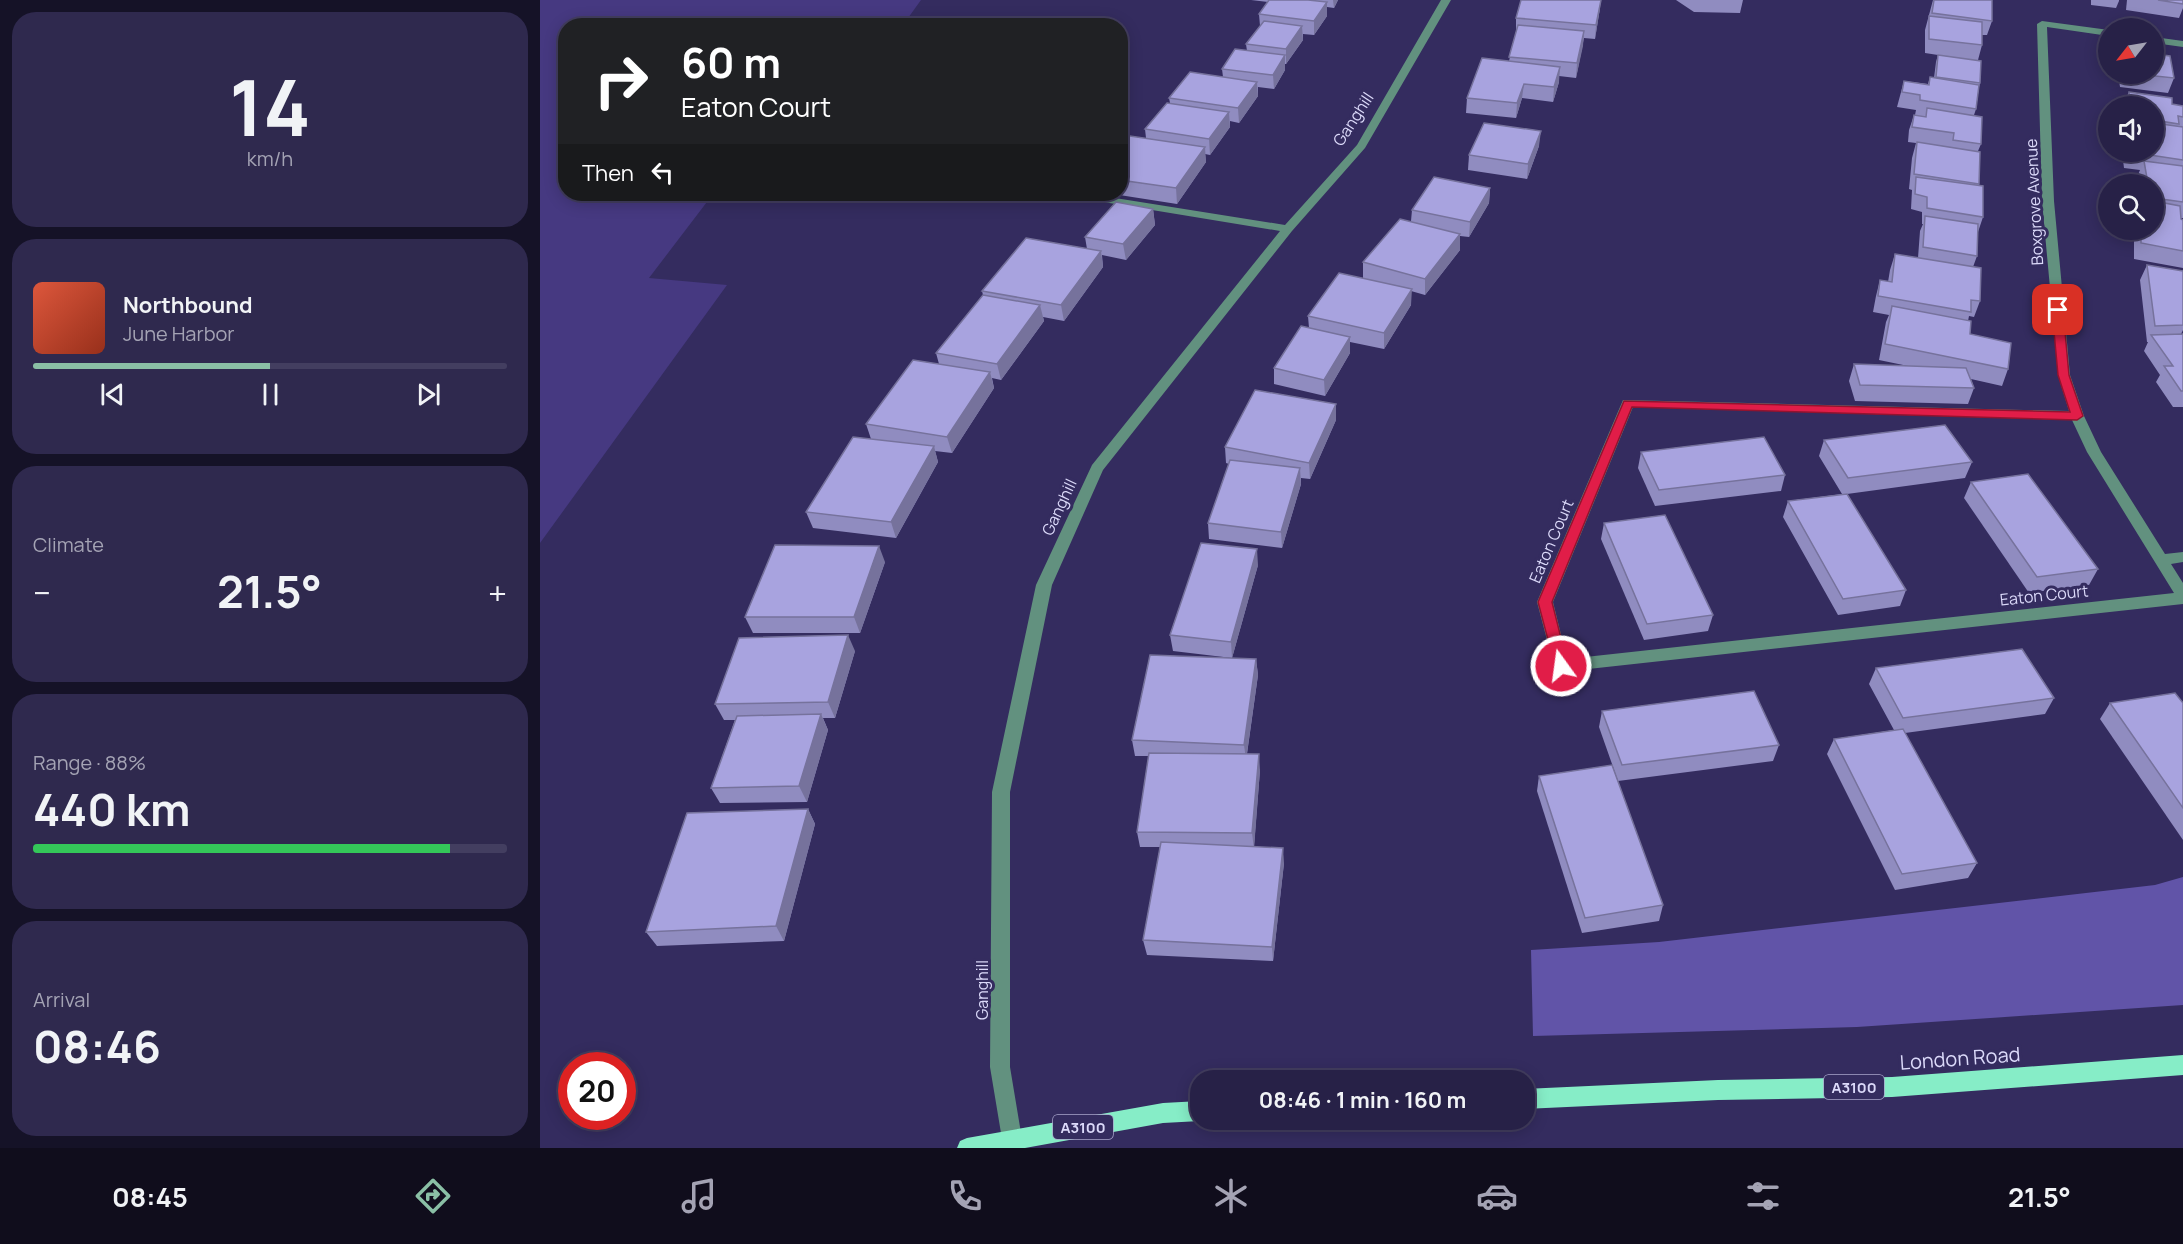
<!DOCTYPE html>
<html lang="en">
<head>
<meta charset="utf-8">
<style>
	:root { --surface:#272147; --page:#2f294e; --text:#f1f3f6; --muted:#a4a3b4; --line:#433e60; --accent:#8abfa5 }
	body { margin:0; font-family:Manrope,sans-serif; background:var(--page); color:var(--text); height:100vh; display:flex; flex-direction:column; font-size:22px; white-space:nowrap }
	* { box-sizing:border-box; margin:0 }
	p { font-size:20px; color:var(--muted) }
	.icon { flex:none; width:33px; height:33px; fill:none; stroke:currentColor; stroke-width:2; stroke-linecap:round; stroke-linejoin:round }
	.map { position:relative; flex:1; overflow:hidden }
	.details { display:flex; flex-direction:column; gap:12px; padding:12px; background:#151227; width:540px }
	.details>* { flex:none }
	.guide { position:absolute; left:18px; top:18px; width:570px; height:183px; border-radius:24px; box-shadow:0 3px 15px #0003,0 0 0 2px var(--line); background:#202124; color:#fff; overflow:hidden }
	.needle { width:39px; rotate:239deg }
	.buttons { position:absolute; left:1558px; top:18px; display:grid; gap:12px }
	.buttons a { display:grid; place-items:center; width:66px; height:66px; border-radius:50%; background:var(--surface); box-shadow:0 3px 15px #0003,0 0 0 2px var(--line); font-size:30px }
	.speed { position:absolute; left:18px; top:1052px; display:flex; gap:12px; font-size:30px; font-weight:700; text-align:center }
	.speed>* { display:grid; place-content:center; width:78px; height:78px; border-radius:50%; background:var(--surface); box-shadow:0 3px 15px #0003,0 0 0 2px var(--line); line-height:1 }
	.speed .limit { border:9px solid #d22; background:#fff; color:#111 }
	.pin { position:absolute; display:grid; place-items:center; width:51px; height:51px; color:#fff; margin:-26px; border-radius:12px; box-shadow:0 3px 9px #0006 }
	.me { position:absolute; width:66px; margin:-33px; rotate:346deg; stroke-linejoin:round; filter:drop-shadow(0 0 4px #0008) }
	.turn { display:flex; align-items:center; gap:21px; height:126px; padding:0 24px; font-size:27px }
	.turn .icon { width:78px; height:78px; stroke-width:2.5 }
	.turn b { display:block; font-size:42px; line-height:51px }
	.then { display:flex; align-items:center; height:57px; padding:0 24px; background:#0003; gap:12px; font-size:22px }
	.big { font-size:45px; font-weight:700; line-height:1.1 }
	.details .card { flex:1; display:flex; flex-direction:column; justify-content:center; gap:9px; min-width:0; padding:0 21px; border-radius:24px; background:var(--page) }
	.details .dial { align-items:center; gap:0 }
	.dial b { font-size:78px; line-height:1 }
	.song { display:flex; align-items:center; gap:18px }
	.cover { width:72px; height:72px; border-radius:9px; background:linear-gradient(135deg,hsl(10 70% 55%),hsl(10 70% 35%)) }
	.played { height:6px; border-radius:3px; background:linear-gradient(90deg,var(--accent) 50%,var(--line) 50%) }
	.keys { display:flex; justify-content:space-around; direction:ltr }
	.heat { display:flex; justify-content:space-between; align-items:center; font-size:33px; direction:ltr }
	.charge { height:9px; border-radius:4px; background:linear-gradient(90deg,#34c759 88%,var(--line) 0) }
	.trip { position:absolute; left:650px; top:1070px; width:345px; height:60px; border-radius:24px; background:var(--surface); box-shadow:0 3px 15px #0003,0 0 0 2px var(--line); font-weight:700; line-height:60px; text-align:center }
	.tab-bar { display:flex; height:96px; justify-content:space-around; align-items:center; background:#100d1c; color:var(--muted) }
	.tab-bar .icon { width:42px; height:42px }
	.tab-bar .active { color:var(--accent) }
	.tab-bar b { font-size:27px; color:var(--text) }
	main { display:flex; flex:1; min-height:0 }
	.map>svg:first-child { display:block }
	.green { fill:#463981 }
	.forest { fill:#6154a8 }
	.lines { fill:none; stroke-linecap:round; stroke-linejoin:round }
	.minor { fill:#62917f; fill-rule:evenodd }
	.major { fill:#86edc7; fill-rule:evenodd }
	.wall { fill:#908cc0 }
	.shaded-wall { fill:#76729c }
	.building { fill:#a8a3df; stroke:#76729c; stroke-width:1.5 }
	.route { fill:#e11d48; stroke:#92132f; stroke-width:1.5 }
	.labels { text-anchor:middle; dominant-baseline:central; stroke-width:6; stroke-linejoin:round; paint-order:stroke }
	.shield { fill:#342c5f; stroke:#a9a5cb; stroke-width:1.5 }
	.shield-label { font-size:15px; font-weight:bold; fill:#dbd9f9 }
	.street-label { font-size:16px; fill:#dbd9f9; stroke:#342c5f }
	.near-street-label { font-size:20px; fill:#dbd9f9; stroke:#342c5f }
</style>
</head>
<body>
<main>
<section class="details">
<div class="card dial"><b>14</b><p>km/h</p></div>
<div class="card">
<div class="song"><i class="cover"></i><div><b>Northbound</b><p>June Harbor</p></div></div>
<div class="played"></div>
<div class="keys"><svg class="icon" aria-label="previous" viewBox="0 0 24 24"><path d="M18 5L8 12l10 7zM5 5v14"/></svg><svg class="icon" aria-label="pause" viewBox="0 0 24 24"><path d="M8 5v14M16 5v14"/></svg><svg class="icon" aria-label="next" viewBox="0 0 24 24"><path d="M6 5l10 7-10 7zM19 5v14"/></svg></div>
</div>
<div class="card"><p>Climate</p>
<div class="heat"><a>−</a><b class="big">21.5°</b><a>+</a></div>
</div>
<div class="card"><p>Range · 88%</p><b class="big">440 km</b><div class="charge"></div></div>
<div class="card"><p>Arrival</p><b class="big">08:46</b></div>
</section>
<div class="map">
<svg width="1643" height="1148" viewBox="0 0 1643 1148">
	<rect width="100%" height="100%" fill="#342c5f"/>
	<path class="green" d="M0 0H381L363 25 26 26V194H173L109 278 187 285 0 543Z"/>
	<path class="forest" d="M1643 877V1005L1317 1027 993 1036 991 950 1119 942 1615 885Z"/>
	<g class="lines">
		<g class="minor">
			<path d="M901 0H911L825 148 752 231 563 470 512 585 470 792V1067L482 1139 479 1146H465L462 1139 450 1067 452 792 496 585 552 465 740 231 533 197 527 194H550L745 225 817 145Z"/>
			<path d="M1502 21 1569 30V36L1507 27 1514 201 1530 375 1544 416 1561 452 1625 554 1643 552V562L1631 564 1643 583V604L1021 672 1015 670 997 602 1083 400 1529 411 1518 375 1502 201 1497 24ZM1093 407 1532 420 1547 452 1634 593 1027 659 1013 602Z"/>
			<path d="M1614 37 1643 41V47L1614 43Z"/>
		</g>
		<g class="major">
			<path d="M1643 1055V1075L1352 1097 1178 1100 984 1109V1089L1178 1080 1352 1077Z"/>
			<path d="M660 1101V1119H665L660 1121 623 1123 485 1148H417L420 1141 427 1138 623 1103Z"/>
		</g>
	</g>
	<g class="wall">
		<path d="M711 0H798L794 8 787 7V16L774 35 763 34V40L746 64H745V70L734 89 718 87V96L699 123 690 121V127L670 155 665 154 666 162 637 204 573 194H580V138H606L605 129 630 103 629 98 683 77 682 69 707 51 706 44 720 26 719 14 728 2Z"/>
		<path d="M1136 0H1203L1200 13 1154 12Z"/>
		<path d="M1393 0H1452V21L1447 35H1442V45L1438 60 1440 83 1439 87 1436 109 1434 115 1441 144 1438 151 1439 186 1443 217 1438 232 1437 256 1433 267 1440 301 1434 317 1429 316 1428 321 1430 334 1468 369 1462 386 1431 379 1434 388 1428 404 1315 401 1309 381 1314 364 1368 366 1339 360 1346 322 1349 315 1333 312 1336 296 1340 280 1348 282 1350 270 1355 254 1378 258 1380 231 1383 224H1382V212L1371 209 1372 190 1369 189 1372 158 1376 143 1368 142 1369 130 1374 115H1375L1376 110 1357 107 1364 81 1388 84 1390 77 1394 78 1396 62 1398 55 1385 53V30Z"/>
		<path d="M1551 0H1579V1L1576 8 1551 5Z"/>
		<path d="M1587 0H1643V8L1639 18 1586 10Z"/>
		<path d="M1060 8 1055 39 1044 38 1036 78 1019 76V82L1013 102 982 98 976 118 926 113 927 98 969 61 976 32V18Z"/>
		<path d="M1578 74H1614L1634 78 1628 93 1580 87Z"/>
		<path d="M1589 92 1632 104 1643 106V218H1641V219L1643 220V268L1594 259V230H1614V184H1598L1597 177 1600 170 1584 168 1582 152H1614V106H1582Z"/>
		<path d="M999 146 987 179 928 170 929 155Z"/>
		<path d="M950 188 949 203 929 237 920 236V250L885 295 871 291V305L844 349 810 342V353L785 396 734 384V368L769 328 768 316 823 278V262L871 221 872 210Z"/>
		<path d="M613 209 615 225 586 260 562 255 563 267 524 321 503 317 504 321 461 380 452 378 454 388 412 453 395 451 398 462 356 538 273 528 266 512 331 439 326 424 399 364 396 353 443 295 442 291 547 249 545 237Z"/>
		<path d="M1607 265 1643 271V330L1641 334H1643V407H1633L1616 382 1620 375 1604 351 1608 342H1607L1600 280Z"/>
		<path d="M796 420 770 479 761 478V484L742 548 669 539 668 523 689 464 686 463 685 447Z"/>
		<path d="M1284 440 1432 462 1425 478 1307 494 1366 590 1360 606 1298 615 1243 517 1248 501 1302 494 1279 456Z"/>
		<path d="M1101 452 1245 475 1241 491 1115 506 1098 468Z"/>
		<path d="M1431 482 1558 569 1549 585 1489 593 1424 498Z"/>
		<path d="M1064 523 1173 615 1168 631 1104 640 1061 539Z"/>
		<path d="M345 562 320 633H213L205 617Z"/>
		<path d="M718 565 692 658 633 651 630 635Z"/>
		<path d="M315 651 295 718H283L288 730 267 802 180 803 171 788 195 720H184L175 704Z"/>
		<path d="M716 659 718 675 707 754 720 770 714 846 744 863 733 961 607 955 603 940 620 847H600L597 832 609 756H595L592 740Z"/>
		<path d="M1336 668 1514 698 1505 714 1365 733 1437 863 1428 878 1355 890 1287 754 1294 739 1354 730 1329 684Z"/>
		<path d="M1570 703H1643V840L1560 719Z"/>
		<path d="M1062 711 1239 745 1233 761 1078 781 1059 727Z"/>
		<path d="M999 776 1123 905 1119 921 1042 933 997 791Z"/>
		<path d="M268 809 275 824 244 941 117 946 106 932Z"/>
	</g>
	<g class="shaded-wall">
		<path d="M793 0H798L794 8Z"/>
		<path d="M1061 0 1060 8 1055 39 1056 25Z"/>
		<path d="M787 2V16L774 35V21Z"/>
		<path d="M762 26 763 40 746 64V49Z"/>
		<path d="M1044 31 1043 46 1036 78 1037 63Z"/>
		<path d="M745 55V70L734 89 733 75Z"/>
		<path d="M1020 67 1019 82 1013 102 1014 87Z"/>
		<path d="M717 82 718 96 699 123 698 108Z"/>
		<path d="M984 84 982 98 976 118 977 103Z"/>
		<path d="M689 112 690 127 670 155 669 139Z"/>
		<path d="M1001 131 999 146 987 179 988 164Z"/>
		<path d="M665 147 666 162 637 204 636 188Z"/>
		<path d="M950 188 949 203 929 237 930 222Z"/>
		<path d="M613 209 615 225 586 260 583 244Z"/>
		<path d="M920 234V250L885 295V279Z"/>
		<path d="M561 251 563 267 524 321 521 305Z"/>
		<path d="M872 289 871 305 844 349V333Z"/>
		<path d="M500 305 504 321 461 380 457 364Z"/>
		<path d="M810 337V353L785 396 784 380Z"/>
		<path d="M450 372 454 388 412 453 407 437Z"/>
		<path d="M796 404V420L770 479 769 463Z"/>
		<path d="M394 446 398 462 356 538 351 522Z"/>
		<path d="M760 468 761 484 742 548 741 532Z"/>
		<path d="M339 546 345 562 320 633 314 617Z"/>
		<path d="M717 549 718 565 692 658 691 642Z"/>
		<path d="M308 635 315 651 295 718 288 702Z"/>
		<path d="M716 659 718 675 706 760 704 745Z"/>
		<path d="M281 714 288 730 267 802 259 786Z"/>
		<path d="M719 754 720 770 714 849 712 833Z"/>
		<path d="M268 809 275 824 244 941 236 926Z"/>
		<path d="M743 848 744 863 733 961 732 947Z"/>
	</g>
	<g class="building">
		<path d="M729 0H768L787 2 774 21 719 14Z"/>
		<path d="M981 0H1061L1056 25 976 18Z"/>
		<path d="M1394 0H1452V21L1392 13Z"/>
		<path d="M1618 0H1643V4Z"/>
		<path d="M1389 16 1442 22V45L1389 39Z"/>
		<path d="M724 21 762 26 746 49 706 44Z"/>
		<path d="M978 25 1044 31 1037 63 969 57Z"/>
		<path d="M695 49 745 55 733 75 682 69Z"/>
		<path d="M1614 54 1630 56 1634 78 1596 74H1614Z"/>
		<path d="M1398 55 1441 61 1440 83 1396 77Z"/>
		<path d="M942 58 1020 67 1014 87 984 84 977 103 927 98Z"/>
		<path d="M650 72 717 82 698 108 629 98Z"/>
		<path d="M1390 77 1439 85 1436 109 1380 100V95L1362 92 1364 81 1389 85Z"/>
		<path d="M1589 92 1632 98V104L1643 106V117L1638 116 1639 124 1614 120V106H1590Z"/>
		<path d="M627 103 689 112 669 139 605 129Z"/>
		<path d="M1387 108 1442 117 1441 144 1413 140 1414 133 1372 127 1374 115 1386 117Z"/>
		<path d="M944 123 1001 131 988 164 929 155Z"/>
		<path d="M1614 123 1643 127V160L1590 152H1614Z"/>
		<path d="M583 135 665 147 636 188 580 180V138Z"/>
		<path d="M1377 142 1440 152 1439 184 1374 174Z"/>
		<path d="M1604 161 1643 166V202L1614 198V184H1608Z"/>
		<path d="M894 177 950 188 930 222 872 210Z"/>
		<path d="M1376 177 1443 186V217L1387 208V197L1375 194Z"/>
		<path d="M1614 201 1640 206 1641 219 1643 220V251L1601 243V230H1614Z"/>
		<path d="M576 202 613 209 583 244 545 237Z"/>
		<path d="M1385 216 1438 224 1437 256 1383 247Z"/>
		<path d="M860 219 920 234 885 279 823 262Z"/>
		<path d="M486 238 561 251 521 305 442 291Z"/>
		<path d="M1355 254 1441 268 1440 301 1431 300V312L1338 296 1340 280 1352 282Z"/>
		<path d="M1607 265 1643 271V325L1615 326Z"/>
		<path d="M799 273 872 289 844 333 768 316Z"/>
		<path d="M443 295 500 305 457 364 396 353Z"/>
		<path d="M1352 306 1431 321 1430 334 1471 343 1468 369 1345 344Z"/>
		<path d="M761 326 810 337 784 380 734 368Z"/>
		<path d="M1643 334V391H1641L1624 366H1633L1611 335Z"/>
		<path d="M373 360 450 372 407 437 326 424Z"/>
		<path d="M1314 364 1426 368 1434 388 1320 385Z"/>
		<path d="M715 390 796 404 769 463 685 447Z"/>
		<path d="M1405 425 1432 462 1308 478 1284 440Z"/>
		<path d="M313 437 394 446 351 522 266 512Z"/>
		<path d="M1224 437 1245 475 1119 490 1101 452Z"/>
		<path d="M690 460 760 468 741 532 668 523Z"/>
		<path d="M1488 474 1558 569 1497 577 1431 482Z"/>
		<path d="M1307 494 1366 590 1303 599 1248 501Z"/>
		<path d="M1125 515 1173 615 1107 624 1064 523Z"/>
		<path d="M661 543 717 549 691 642 630 635Z"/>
		<path d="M235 545 339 546 314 617H205Z"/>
		<path d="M308 635 288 702 175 704 199 638Z"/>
		<path d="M1482 649 1514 698 1363 718 1336 668Z"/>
		<path d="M610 655 716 659 704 745 592 740Z"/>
		<path d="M1214 691 1239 745 1082 765 1062 711Z"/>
		<path d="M1635 693 1643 703V808L1570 703Z"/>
		<path d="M281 714 259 786 171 788 197 716Z"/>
		<path d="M1363 729 1437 863 1362 874 1294 739Z"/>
		<path d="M609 753 719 754 712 833 597 832Z"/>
		<path d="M1072 765 1123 905 1045 918 999 776Z"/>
		<path d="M268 809 236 926 106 932 147 813Z"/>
		<path d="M621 842 743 848 732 947 603 940Z"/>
	</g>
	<path class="route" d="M1518 307 1523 310 1529 375 1543 416 1537 420 1092 407 1012 602 1028 666 1026 670H1016L998 602 1084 401 1530 412 1518 375 1512 310Z"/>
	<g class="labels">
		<g class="shield">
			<rect x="1284" y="1075" width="60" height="24" rx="4.5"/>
			<rect x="513" y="1115" width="60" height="24" rx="4.5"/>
		</g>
		<g class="shield-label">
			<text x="1314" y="1087">A3100</text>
			<text x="543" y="1127">A3100</text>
		</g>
		<g class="street-label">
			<text transform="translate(813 119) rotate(-57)">Ganghill</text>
			<text transform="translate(1494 202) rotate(-93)">Boxgrove Avenue</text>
			<text transform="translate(519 507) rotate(-65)">Ganghill</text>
			<text transform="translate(1011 541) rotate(-67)">Eaton Court</text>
			<text transform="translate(1504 595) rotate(-6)">Eaton Court</text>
			<text transform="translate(442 990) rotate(-90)">Ganghill</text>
		</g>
		<g class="near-street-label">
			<text transform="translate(1420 1058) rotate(-4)">London Road</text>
		</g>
	</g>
</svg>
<div class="buttons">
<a><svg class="needle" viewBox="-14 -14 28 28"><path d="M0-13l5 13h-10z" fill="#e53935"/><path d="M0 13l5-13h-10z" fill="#a4a3b4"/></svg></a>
<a><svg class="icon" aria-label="sound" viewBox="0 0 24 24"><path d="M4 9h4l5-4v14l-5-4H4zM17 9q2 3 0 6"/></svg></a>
<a><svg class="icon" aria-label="search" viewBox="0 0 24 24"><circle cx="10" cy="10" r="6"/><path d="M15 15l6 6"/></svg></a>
</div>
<div class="speed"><div class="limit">20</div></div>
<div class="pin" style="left:1518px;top:310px;background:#d93025"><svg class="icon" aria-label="arrive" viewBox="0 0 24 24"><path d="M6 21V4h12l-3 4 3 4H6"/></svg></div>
<svg class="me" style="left:1021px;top:666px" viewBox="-20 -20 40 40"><circle r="17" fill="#e11d48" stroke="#fff" stroke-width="3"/><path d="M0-11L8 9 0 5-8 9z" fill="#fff"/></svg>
<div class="trip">08:46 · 1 min · 160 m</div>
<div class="guide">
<div class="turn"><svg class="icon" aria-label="right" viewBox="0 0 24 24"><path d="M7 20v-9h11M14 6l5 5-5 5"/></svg><div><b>60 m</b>Eaton Court</div></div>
<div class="then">Then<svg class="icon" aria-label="left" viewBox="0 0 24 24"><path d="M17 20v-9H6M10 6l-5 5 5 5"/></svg></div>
</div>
</div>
</main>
<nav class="tab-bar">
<b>08:45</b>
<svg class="icon active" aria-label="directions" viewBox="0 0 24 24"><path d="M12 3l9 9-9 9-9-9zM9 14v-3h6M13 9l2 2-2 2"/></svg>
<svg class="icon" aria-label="music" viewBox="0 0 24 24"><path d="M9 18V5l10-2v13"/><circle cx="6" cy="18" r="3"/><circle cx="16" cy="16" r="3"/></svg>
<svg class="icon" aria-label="phone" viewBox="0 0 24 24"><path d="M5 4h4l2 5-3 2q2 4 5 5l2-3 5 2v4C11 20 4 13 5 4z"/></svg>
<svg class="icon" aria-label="climate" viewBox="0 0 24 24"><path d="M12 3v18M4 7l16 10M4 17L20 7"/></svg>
<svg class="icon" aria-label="car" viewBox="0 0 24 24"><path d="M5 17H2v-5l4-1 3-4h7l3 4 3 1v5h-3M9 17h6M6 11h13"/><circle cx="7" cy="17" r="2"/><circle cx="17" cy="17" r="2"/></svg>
<svg class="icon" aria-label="filters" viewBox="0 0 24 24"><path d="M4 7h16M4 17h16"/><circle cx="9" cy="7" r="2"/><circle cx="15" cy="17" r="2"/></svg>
<b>21.5°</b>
</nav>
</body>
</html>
